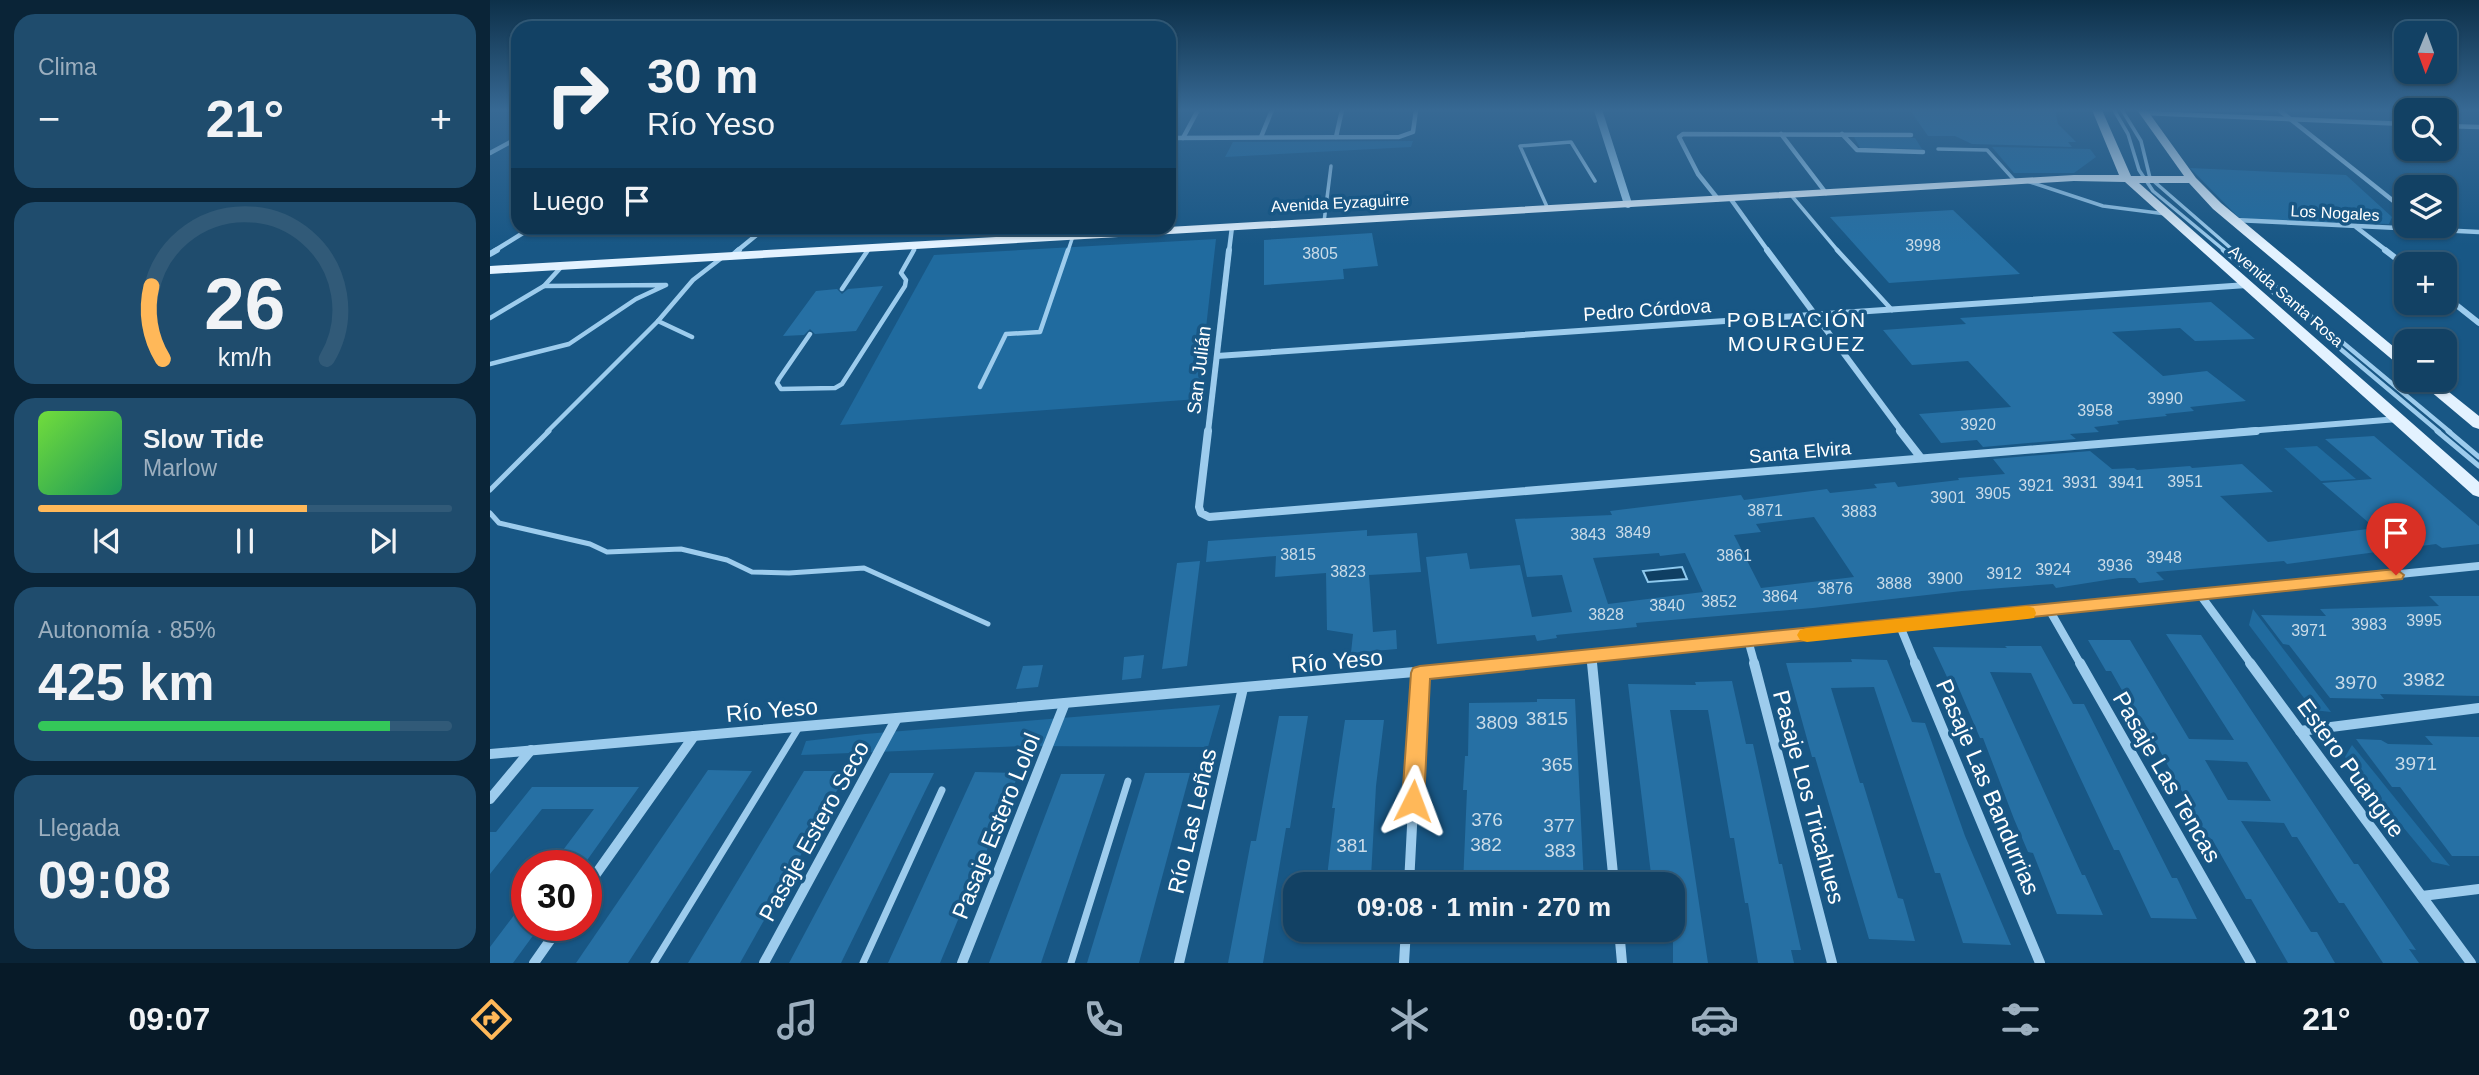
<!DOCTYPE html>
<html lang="es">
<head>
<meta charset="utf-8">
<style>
	:root { --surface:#124164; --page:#1f4c6d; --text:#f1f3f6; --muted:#9cafbf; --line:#315a78; --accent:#ffb859 }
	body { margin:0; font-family:Helvetica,sans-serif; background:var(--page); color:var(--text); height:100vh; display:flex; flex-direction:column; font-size:26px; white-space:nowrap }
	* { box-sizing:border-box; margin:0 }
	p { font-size:23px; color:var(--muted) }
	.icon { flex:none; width:38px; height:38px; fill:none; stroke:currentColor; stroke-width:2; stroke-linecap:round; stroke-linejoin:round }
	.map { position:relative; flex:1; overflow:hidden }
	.drawer { display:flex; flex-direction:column; gap:14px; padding:14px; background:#0a2437; width:490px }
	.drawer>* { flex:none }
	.guide { position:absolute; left:21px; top:21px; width:665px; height:214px; border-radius:21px; box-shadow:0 2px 5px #0004,0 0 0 2px var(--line); background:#124164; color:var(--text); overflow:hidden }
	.needle { width:46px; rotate:181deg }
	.buttons { position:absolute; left:1904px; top:21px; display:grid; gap:14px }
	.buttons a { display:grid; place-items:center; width:63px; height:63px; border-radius:14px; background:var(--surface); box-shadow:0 2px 5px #0004,0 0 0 2px var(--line); font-size:35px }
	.speed { position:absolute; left:21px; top:850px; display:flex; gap:14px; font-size:35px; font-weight:700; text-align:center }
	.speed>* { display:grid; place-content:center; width:91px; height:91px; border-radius:50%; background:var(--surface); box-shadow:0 2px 5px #0004,0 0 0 2px var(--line); line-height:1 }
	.speed .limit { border:10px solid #d22; background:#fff; color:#111 }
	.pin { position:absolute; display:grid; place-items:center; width:60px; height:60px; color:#fff; margin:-72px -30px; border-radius:50% 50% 50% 0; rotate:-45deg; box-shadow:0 0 7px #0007 }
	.pin .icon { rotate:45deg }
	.me { position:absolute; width:77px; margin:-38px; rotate:3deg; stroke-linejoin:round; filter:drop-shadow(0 0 5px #0008) }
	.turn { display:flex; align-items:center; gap:24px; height:147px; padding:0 21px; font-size:32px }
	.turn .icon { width:91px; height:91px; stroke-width:2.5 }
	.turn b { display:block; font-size:49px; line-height:60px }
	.then { display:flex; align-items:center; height:66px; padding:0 21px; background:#0003; gap:14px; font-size:26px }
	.big { font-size:52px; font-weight:700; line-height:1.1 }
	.drawer .card { flex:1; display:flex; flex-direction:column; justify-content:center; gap:10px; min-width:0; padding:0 24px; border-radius:21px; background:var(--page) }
	.drawer .dial { align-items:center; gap:0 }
	.dial svg { height:182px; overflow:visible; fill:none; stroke:var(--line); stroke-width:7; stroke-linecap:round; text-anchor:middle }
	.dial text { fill:var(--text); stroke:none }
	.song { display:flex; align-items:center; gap:21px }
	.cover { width:84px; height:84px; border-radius:10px; background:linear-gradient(135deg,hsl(100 70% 55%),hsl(150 70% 35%)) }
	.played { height:7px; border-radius:4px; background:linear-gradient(90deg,var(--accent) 65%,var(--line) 65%) }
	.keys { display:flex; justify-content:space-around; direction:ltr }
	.heat { display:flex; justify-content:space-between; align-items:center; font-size:38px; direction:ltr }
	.charge { height:10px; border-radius:5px; background:linear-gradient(90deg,#34c759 85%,var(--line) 0) }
	.trip { position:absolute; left:793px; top:872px; width:402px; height:70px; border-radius:21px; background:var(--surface); box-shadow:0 2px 5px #0004,0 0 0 2px var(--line); font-weight:700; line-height:70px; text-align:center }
	.dock { display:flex; height:112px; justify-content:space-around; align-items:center; background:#071a28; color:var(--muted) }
	.dock .icon { width:49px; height:49px }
	.dock .active { color:var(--accent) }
	.dock b { font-size:32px; color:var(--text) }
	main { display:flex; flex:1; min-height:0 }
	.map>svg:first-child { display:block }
	.green { fill:#206b9f }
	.water { fill:#0f3f63; stroke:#8fcaef; stroke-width:2 }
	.building { fill:#2670a4; fill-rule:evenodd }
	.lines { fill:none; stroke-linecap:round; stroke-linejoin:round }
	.service-far3 { stroke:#9dcced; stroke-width:3.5 }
	.service-far2 { stroke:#9dcced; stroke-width:4.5 }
	.service-far1 { stroke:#9dcced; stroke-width:5 }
	.service { stroke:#9dcced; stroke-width:7 }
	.minor-far3 { stroke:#9dcced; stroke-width:4.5 }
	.minor-far2 { stroke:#9dcced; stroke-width:6 }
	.minor-far1 { stroke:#9dcced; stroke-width:8 }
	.minor { stroke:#9dcced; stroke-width:10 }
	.tertiary { stroke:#9dcced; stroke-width:8 }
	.primary { fill:#e3f2ff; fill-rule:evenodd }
	.route { fill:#ffb859; stroke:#a6783a; stroke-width:2 }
	.slow { fill:#f59e0b }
	.labels { text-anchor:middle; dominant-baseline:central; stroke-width:7; stroke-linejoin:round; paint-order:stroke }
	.far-street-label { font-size:16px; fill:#fff; stroke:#185785 }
	.number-label { font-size:16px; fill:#c9dbe8 }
	.street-label { font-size:19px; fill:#fff; stroke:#185785 }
	.near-number-label { font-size:19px; fill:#c9dbe8 }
	.neighbourhood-label { font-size:21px; letter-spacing:2px; fill:#fff; stroke:#185785 }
	.near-street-label { font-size:23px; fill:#fff; stroke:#185785 }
</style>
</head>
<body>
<main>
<section class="drawer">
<div class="card"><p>Clima</p>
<div class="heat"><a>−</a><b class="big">21°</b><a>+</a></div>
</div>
<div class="card dial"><svg viewBox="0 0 100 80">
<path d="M14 69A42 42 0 1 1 86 69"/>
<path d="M14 69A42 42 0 0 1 9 37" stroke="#ffb859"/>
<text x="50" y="56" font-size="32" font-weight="700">26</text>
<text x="50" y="72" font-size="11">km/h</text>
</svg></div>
<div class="card">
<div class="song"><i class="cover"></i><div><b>Slow Tide</b><p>Marlow</p></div></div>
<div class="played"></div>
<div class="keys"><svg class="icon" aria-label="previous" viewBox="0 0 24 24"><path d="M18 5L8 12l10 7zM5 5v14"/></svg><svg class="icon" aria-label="pause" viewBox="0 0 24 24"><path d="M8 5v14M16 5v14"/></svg><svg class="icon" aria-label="next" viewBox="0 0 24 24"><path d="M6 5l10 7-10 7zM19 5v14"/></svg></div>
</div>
<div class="card"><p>Autonomía · 85%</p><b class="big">425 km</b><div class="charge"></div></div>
<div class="card"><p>Llegada</p><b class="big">09:08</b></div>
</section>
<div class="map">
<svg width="1989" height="963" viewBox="0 0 1989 963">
	<rect width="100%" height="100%" fill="#185785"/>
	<g class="green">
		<path d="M1364 137 1425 138 1432 149 1370 148Z"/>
		<path d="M923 141 921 147 735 157 743 142Z"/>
		<path d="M1502 147 1600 149 1606 157 1584 173H1524Z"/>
		<path d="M1700 168 1856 175 1902 217 1899 224 1759 220 1748 217Z"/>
		<path d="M726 239 708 399 350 425 444 255Z"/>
		<path d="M1827 446 1866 479 1831 481 1794 448Z"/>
		<path d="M1763 609 1841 712 1823 710 1759 625Z"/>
		<path d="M730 705 718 747 534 746 311 755 316 741 375 734Z"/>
		<path d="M1862 745 1960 866 1942 862 1855 757Z"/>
	</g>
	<path class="water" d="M1192 567 1197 579 1158 582 1153 571Z"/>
	<g class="building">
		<path d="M1420 110H1565L1568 124 1586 142H1578L1582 147 1482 144 1465 136H1438Z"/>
		<path d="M1463 210 1530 274 1399 283 1340 217Z"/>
		<path d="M882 233 888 266 853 269 854 279 774 285V240Z"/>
		<path d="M393 286 366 331 325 334 320 329 314 335 293 336 326 291 347 289 352 294 358 289Z"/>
		<path d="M1721 302 1765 339 1705 341 1690 328 1622 332 1673 376 1717 371 1756 401 1700 407 1704 411 1675 414 1677 416 1627 421 1629 424 1604 427 1609 432 1580 434 1586 439 1493 447 1487 440 1451 443 1429 414 1521 407 1478 361 1422 365 1393 330 1476 324 1470 318Z"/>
		<path d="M1884 436 1989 526V544L1952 548 1946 544 1797 564 1794 561 1666 572 1674 580 1649 583 1645 578H1629L1566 588 1563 584 1472 591 1323 608 1146 623 1147 627 1066 635 1067 638 1047 641 1045 635 947 644 936 557 977 553 980 569 1030 565 1042 617 1082 612 1072 575 1037 577 1025 519 1122 515 1120 511 1251 495 1254 500 1337 489 1340 493 1387 488 1384 484 1405 482 1408 487 1469 480 1468 478 1515 474 1503 459 1600 451 1622 469 1644 468 1647 470 1700 466 1702 468 1752 464 1783 492 1730 496 1778 542 1885 528 1832 483 1882 479 1835 439ZM1324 517 1364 577 1271 588 1244 535 1271 532 1266 524ZM1169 553 1170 556 1195 553 1213 592 1118 604 1103 558Z"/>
		<path d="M877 530V536L927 533 931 572 879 575 883 632 906 630 907 649 861 653 863 634 837 630 836 573 785 577 786 556 716 562 718 541Z"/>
		<path d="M710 561 697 666 672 669 687 563Z"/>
		<path d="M1939 596H1989V696L1890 694 1894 699 1840 698 1799 645 1793 644 1771 615 1836 616 1830 609 1949 606Z"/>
		<path d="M1676 634 1711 635 1864 864H1868L1926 950 1919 949 1929 963H1893L1854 903H1849L1807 837H1802L1794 823 1751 821 1821 932H1827L1845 963H1798L1761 899H1756L1722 839H1718L1653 720H1649L1621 671H1616L1598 640H1640L1699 739 1744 740ZM1715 760 1757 762 1781 801 1738 800Z"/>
		<path d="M1515 646H1551L1583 704H1594L1682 878H1687L1707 919 1661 918 1629 850H1624L1541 673 1500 672 1592 875H1595L1613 915 1567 914 1543 853 1538 852 1524 819 1493 738H1490L1464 677H1457L1443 647 1517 648Z"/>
		<path d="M654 655 651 678 632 680 634 657Z"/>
		<path d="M1361 659 1397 660 1422 722 1435 723 1475 836 1521 945 1473 943 1450 873H1445L1384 687 1341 688 1370 783H1373L1408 898 1413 899 1425 941 1379 939 1325 757H1322L1296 663 1362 662Z"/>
		<path d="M553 665 548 687 526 689 533 666Z"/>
		<path d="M1242 681 1256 744H1263L1289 864H1292L1311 950H1301L1304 963H1268L1258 903H1255L1244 838H1240L1218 710H1180L1218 963H1183V884H1173L1172 875 1161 874 1138 684 1206 685 1205 682Z"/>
		<path d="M1047 699H1085L1094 884H973L977 790H973L975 756H978L979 703 1047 702Z"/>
		<path d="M789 716H818L800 828H796L773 963H738L761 841H766Z"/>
		<path d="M855 720H894L886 786 881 877H837L845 808H842Z"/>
		<path d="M1935 736 1989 737V856H1962L1910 787H1902L1866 739 1891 740 1898 744 1943 745Z"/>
		<path d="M218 770 262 771 138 963H86Z"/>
		<path d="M314 771H358L250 963H198Z"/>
		<path d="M485 772 529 773 450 963H398Z"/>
		<path d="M400 773H444L351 963H299Z"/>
		<path d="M655 773H700L649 963H597Z"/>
		<path d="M571 774H615L551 963H499Z"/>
		<path d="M42 787H149L93 866H61L104 809H52L0 874V832H6Z"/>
		<path d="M37 898V926H50L23 963H0V947Z"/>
	</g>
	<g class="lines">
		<g class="service-far3">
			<path d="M1624 110 1638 134 1649 170 1663 191 1735 251"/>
			<path d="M1632 110 1651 141 1660 178 1744 251"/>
			<path d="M1448 149 1497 150 1526 182"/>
			<path d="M1537 181 1613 206 1676 214"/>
			<path d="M1301 195 1348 251"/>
			<path d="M1058 209 1030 146 1081 142 1105 181"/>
			<path d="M834 222 841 166"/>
			<path d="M377 251 379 248"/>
			<path d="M423 251 427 245"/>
			<path d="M578 251 583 236"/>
		</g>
		<g class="service-far2">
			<path d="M1347 250 1402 310"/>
			<path d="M1733 250 1949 432"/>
			<path d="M1742 250 1960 432"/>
			<path d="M352 289 378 250"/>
			<path d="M0 318 54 286 73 265"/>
			<path d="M320 334 289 379 287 383 291 389 345 388 352 384 415 286 416 280 411 273 424 250"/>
			<path d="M202 337 168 321 203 280 234 256"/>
			<path d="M0 364 79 344 146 299 176 285 54 286"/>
			<path d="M490 387 516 334 550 332 578 250"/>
			<path d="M57 432 168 321"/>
		</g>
		<g class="service-far1">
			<path d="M1947 431 1989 466"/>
			<path d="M1958 431 1989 457"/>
			<path d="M0 490 59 431"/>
			<path d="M0 513 9 523 100 544 117 552 191 549 237 560 262 572 299 573 374 568 498 624"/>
		</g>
		<g class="service">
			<path d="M164 963 309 727"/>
			<path d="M373 963 452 790"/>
			<path d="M581 963 638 781"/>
		</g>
		<g class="minor-far3">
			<path d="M1789 110 1916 211"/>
			<path d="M1654 113 1916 124"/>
			<path d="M1955 126 1989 127"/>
			<path d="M1291 134 1336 193"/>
			<path d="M1352 134 1367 150 1433 152"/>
			<path d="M771 137 782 110"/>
			<path d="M846 137 852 110"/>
			<path d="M679 138 909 137 923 132 926 110"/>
			<path d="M693 138 708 110"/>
			<path d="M0 153 28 138"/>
			<path d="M1240 198 1278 251"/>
			<path d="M1228 199 1208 174 1189 137 1193 134 1421 135"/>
			<path d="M1745 220 1989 232"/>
			<path d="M1866 227 1897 251"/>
			<path d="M4 251 41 228"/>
			<path d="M247 251 275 228"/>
			<path d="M739 251 742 227"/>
		</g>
		<g class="minor-far2">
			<path d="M1277 250 1412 432"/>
			<path d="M1895 250 1916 266"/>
			<path d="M0 254 7 250"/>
			<path d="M242 256 249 250"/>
			<path d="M1955 296 1989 323"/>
			<path d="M727 356 1757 285"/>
			<path d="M718 432 739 250"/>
			<path d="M1745 432 1908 419"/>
		</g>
		<g class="minor-far1">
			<path d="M718 431 709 507 711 513 719 517 1766 431"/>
			<path d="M1410 431 1431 458"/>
			<path d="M1711 596 1762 665"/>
			<path d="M1560 611 1591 665"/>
			<path d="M1410 626 1426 665"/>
			<path d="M1258 640 1265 665"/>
			<path d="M1101 655 1102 665"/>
			<path d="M1009 665 1989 566"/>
		</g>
		<g class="minor">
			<path d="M1102 663 1124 884"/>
			<path d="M1264 663 1342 963"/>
			<path d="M1425 663 1550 963"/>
			<path d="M1590 663 1761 963"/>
			<path d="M1760 663 1981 963"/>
			<path d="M1810 731 1989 708"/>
			<path d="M0 754 1026 663"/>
			<path d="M0 799 41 750"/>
			<path d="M919 884 930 673"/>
			<path d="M96 888 204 736"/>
			<path d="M1932 896 1989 889"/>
			<path d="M1129 929 1132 963"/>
			<path d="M44 963 70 926"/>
			<path d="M274 963 407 718"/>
			<path d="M472 963 575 703"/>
			<path d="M689 963 753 688"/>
			<path d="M914 963 916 929"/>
		</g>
		<path class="tertiary" d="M1108 110 1138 204"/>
		<g class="primary">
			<path d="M1602 110H1612L1641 176H1694L1647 110H1657L1706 178 1731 203 1916 357V368L1911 367 1723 209 1699 183H1649L1989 482V497L1983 495 1635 182 1584 181 0 274V266L1584 175H1629Z"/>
			<path d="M1927 380H1944L1989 416V429L1983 427Z"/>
		</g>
	</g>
	<linearGradient id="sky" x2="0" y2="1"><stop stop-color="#0d3049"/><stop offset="0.45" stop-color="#376994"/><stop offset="1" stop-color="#376994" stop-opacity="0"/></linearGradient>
	<rect width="1989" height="245" fill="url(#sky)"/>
	<path class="route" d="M1906 569 1914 575 1912 579 940 679 934 801 931 808 923 810 915 808 912 801 921 673 923 668 930 666Z"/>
	<path class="slow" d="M1537 606 1544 608 1546 613 1544 618 1537 619 1317 642 1310 640 1307 635 1310 630 1317 628Z"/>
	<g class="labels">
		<g class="far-street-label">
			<text transform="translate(850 203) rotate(-3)">Avenida Eyzaguirre</text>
			<text transform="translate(1845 213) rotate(3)">Los Nogales</text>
			<text transform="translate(1796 296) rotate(41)">Avenida Santa Rosa</text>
		</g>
		<g class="number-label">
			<text x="1433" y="245">3998</text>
			<text x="830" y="253">3805</text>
			<text x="1675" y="398">3990</text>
			<text x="1605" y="410">3958</text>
			<text x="1488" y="424">3920</text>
			<text x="1695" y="481">3951</text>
			<text x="1590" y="482">3931</text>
			<text x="1636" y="482">3941</text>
			<text x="1546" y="485">3921</text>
			<text x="1503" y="493">3905</text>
			<text x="1458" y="497">3901</text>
			<text x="1275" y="510">3871</text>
			<text x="1369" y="511">3883</text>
			<text x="1143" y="532">3849</text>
			<text x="1098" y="534">3843</text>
			<text x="808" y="554">3815</text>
			<text x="1244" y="555">3861</text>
			<text x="1674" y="557">3948</text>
			<text x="1625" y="565">3936</text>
			<text x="1563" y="569">3924</text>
			<text x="858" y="571">3823</text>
			<text x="1514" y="573">3912</text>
			<text x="1455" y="578">3900</text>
			<text x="1404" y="583">3888</text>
			<text x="1345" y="588">3876</text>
			<text x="1290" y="596">3864</text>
			<text x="1229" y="601">3852</text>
			<text x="1177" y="605">3840</text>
			<text x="1116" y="614">3828</text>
			<text x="1934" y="620">3995</text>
			<text x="1879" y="624">3983</text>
			<text x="1819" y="630">3971</text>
		</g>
		<g class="street-label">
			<text transform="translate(1157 310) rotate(-4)">Pedro Córdova</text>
			<text transform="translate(709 370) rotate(-83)">San Julián</text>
			<text transform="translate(1310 452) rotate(-5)">Santa Elvira</text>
		</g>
		<g class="near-number-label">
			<text x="1934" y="679">3982</text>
			<text x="1866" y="682">3970</text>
			<text x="1057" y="718">3815</text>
			<text x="1007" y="722">3809</text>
			<text x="1926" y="763">3971</text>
			<text x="1067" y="764">365</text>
			<text x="997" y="819">376</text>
			<text x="1069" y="825">377</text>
			<text x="996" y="844">382</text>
			<text x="862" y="845">381</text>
			<text x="1070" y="850">383</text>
		</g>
		<g class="neighbourhood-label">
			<text x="1307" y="319">POBLACIÓN<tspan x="1307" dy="24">MOURGUEZ</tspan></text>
		</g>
		<g class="near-street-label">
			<text transform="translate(847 661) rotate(-5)">Río Yeso</text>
			<text transform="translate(282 710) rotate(-5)">Río Yeso</text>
			<text transform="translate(1861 768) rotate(54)">Estero Puangue</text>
			<text transform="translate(1677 777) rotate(60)">Pasaje Las Tencas</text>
			<text transform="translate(1498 787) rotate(67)">Pasaje Las Bandurrias</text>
			<text transform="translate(1319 797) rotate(75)">Pasaje Los Tricahues</text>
			<text transform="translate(702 821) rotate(-77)">Río Las Leñas</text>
			<text transform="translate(506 826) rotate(-68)">Pasaje Estero Lolol</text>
			<text transform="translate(324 831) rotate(-61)">Pasaje Estero Seco</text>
		</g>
	</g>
</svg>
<div class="buttons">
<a><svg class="needle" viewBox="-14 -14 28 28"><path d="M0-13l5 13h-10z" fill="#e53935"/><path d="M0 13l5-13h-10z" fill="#9cafbf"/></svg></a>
<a><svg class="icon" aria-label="search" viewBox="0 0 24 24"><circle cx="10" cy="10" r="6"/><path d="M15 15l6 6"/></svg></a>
<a><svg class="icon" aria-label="layers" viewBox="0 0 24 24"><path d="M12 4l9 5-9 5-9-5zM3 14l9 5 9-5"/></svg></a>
<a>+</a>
<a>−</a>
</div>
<div class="speed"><div class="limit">30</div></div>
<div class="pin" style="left:1906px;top:575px;background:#d93025"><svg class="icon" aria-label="arrive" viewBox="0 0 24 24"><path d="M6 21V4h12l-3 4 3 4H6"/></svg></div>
<svg class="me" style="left:923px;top:801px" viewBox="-20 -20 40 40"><path d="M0-17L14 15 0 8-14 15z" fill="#ffb859" stroke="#fff" stroke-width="4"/></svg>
<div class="trip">09:08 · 1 min · 270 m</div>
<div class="guide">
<div class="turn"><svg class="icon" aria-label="right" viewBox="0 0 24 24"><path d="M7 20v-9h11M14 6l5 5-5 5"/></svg><div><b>30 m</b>Río Yeso</div></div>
<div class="then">Luego<svg class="icon" aria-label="arrive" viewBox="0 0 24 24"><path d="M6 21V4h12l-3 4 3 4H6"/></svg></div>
</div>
</div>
</main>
<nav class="dock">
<b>09:07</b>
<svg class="icon active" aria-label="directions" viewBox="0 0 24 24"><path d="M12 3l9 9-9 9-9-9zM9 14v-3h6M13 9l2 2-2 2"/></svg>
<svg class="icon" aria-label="music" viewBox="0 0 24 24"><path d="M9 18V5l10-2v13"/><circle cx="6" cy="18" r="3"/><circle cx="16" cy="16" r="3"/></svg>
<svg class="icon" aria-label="phone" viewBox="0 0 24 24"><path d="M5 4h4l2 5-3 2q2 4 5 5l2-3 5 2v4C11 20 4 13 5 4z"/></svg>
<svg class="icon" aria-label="climate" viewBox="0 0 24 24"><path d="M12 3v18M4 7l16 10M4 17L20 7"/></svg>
<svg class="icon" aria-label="car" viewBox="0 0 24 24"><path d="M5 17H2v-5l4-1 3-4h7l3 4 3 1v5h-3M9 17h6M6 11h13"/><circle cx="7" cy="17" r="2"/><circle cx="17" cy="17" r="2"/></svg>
<svg class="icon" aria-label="filters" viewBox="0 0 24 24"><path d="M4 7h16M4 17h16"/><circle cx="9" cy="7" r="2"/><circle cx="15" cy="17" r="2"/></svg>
<b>21°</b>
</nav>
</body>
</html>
